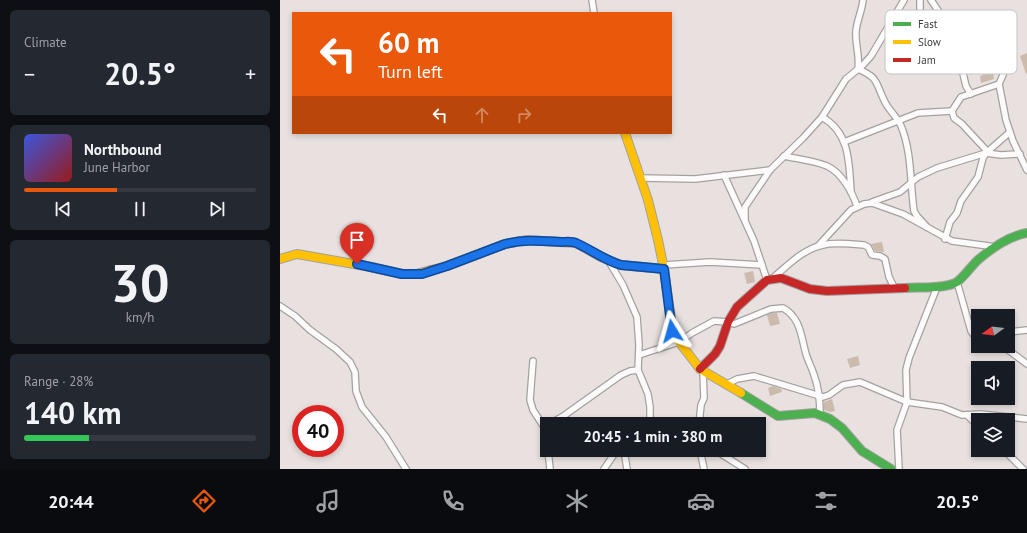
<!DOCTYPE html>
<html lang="en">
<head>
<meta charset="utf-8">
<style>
	:root { --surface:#171b24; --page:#242831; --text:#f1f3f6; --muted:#9ea1a6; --line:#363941; --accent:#ea580c }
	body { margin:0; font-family:"PT Sans",sans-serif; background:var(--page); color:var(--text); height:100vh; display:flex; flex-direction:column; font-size:15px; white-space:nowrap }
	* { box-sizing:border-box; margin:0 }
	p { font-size:13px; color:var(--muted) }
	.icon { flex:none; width:22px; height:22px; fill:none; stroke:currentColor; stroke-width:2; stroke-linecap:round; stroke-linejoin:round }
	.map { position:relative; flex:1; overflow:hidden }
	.panel { display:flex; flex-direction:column; gap:10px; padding:10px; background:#0d0f14; width:280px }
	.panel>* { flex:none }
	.banner { position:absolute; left:12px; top:12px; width:380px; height:122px; border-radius:0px; box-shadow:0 2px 6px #0003; background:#ea580c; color:#fff; overflow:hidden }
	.needle { width:26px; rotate:255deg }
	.buttons { position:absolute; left:691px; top:309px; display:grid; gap:8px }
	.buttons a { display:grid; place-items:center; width:44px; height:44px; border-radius:0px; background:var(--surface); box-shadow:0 2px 6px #0003; font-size:20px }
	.speed { position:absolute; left:12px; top:405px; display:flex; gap:8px; font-size:20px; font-weight:700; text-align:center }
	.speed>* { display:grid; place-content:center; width:52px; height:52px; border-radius:50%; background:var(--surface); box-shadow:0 2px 6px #0003; line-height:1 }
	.speed .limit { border:6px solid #d22; background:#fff; color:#111 }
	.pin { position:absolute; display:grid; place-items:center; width:34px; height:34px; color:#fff; margin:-41px -17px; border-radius:50% 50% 50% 0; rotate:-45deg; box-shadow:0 0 4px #0007 }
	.pin .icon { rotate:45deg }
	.me { position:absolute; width:44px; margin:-22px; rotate:352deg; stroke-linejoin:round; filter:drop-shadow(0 0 3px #0008) }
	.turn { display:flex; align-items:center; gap:14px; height:84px; padding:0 20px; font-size:18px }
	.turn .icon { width:52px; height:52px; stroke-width:2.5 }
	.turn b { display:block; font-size:28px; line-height:34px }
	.lanes { display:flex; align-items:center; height:38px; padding:0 20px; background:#0003; justify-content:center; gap:20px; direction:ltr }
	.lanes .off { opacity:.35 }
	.big { font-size:30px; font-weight:700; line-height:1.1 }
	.panel .tile { flex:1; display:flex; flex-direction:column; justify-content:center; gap:6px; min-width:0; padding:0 14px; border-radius:6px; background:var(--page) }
	.panel .dial { align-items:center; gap:0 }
	.dial b { font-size:52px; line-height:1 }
	.song { display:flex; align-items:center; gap:12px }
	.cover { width:48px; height:48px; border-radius:6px; background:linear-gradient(135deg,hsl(230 70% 55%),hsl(0 70% 35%)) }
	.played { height:4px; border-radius:2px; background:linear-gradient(90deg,var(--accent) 40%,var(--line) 40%) }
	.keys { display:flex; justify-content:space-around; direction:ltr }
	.heat { display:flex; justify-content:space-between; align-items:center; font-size:22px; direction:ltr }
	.charge { height:6px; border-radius:3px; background:linear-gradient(90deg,#34c759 28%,var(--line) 0) }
	.trip { position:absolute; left:260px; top:417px; width:226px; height:40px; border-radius:0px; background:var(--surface); box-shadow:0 2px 6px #0003; font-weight:700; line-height:40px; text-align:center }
	.tab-bar { display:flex; height:64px; justify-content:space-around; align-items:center; background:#090b0e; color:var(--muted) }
	.tab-bar .icon { width:28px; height:28px }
	.tab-bar .current { color:var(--accent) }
	.tab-bar b { font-size:18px; color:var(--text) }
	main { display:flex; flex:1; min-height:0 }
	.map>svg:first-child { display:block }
	.building { fill:#ccbbad }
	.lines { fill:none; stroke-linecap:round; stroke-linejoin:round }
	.street-casing { stroke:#a5a19f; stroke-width:8 }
	.fast-casing { stroke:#a5a19f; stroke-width:10 }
	.slow-casing { stroke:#a5a19f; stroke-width:10 }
	.jam-casing { stroke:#a5a19f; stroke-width:10 }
	.street { stroke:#fcfafa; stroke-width:5.5 }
	.fast { stroke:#4caf50; stroke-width:8 }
	.slow { stroke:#ffc107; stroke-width:8 }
	.jam { stroke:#c62828; stroke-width:8 }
	.route-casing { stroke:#114b97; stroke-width:10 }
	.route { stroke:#1a73e8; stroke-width:7 }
	.key { fill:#fff; stroke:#c5c4c4; stroke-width:1 }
	.key-label { font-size:11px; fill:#3f3b3a }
</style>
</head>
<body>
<main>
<section class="panel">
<div class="tile"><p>Climate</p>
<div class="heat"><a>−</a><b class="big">20.5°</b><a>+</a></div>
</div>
<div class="tile">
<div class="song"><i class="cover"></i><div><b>Northbound</b><p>June Harbor</p></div></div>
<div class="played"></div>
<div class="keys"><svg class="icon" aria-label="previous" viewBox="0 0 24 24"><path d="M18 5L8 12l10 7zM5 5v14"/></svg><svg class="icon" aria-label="pause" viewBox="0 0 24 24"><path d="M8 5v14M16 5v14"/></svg><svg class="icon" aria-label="next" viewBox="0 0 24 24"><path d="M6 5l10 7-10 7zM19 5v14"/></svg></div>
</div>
<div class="tile dial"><b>30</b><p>km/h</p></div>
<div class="tile"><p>Range · 28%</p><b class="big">140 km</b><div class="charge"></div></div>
</section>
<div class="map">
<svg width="747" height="469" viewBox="0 0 747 469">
	<rect width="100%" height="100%" fill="#e8e1e0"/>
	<g class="building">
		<path d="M747 53V73L746 74 740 56Z"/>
		<path d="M713 72 714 79 701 83 700 76Z"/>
		<path d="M602 242 604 252 595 251 591 244Z"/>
		<path d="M473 271 475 282 467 284 464 273Z"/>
		<path d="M492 313H497L500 324 490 326 487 315Z"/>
		<path d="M578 356 580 365 570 368 567 359Z"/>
		<path d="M493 386 501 389 502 392 490 396 488 388Z"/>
		<path d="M552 399 555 411 550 412 544 410V402Z"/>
	</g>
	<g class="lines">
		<defs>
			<g id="street">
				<path d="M312 0 314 13"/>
				<path d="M583 0C582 11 577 20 576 31 575 44 580 56 578 69 599 78 595 82 604 100 608 110 617 116 621 126 632 152 630 183 634 211L637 216 647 227"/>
				<path d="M640 0V11L643 26C647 28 651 26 656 27 663 29 669 32 676 30"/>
				<path d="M651 0 661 15 680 29 701 41 719 65 723 75 719 84 726 120 733 141 747 170"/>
				<path d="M673 31 686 86 691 94"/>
				<path d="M542 117C570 133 569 162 571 192"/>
				<path d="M564 142 638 113 672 111"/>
				<path d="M707 151 682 124 674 118 672 111 681 97 719 84"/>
				<path d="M504 156C518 159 535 161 547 166 562 173 572 192 577 206"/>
				<path d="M444 175 474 241 487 280"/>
				<path d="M361 178 415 179 490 170"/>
				<path d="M592 202 620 192 638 177 657 168 706 153 721 155 740 154"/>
				<path d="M465 220V207L490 170 523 138 542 117 566 79 582 66 591 56 624 0"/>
				<path d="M665 239 670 222 677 213 681 201 698 177 703 158 706 153 730 132"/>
				<path d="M538 246 571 210 584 204 592 203 623 214 672 241 716 247"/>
				<path d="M328 260 343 285 357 317 359 345 358 370 368 394 370 407V422L368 424"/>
				<path d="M384 265 430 262 482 265"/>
				<path d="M493 278C507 266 523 249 543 245 556 242 571 244 584 245L588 247 592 255 600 256 605 259 609 277 615 289"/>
				<path d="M677 282 691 331 694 335 698 336"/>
				<path d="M0 306 15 316 30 330 56 349 70 362 75 372 76 391 82 407 106 437 126 469"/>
				<path d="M728 332 747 330"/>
				<path d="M720 346 727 349 747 364"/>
				<path d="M359 355 399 342 412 333 434 321 448 322 454 324 491 309 503 308C521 318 521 337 526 354 528 361 532 368 534 375 539 388 540 401 540 415"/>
				<path d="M253 361 250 400 253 410 264 427 267 441"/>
				<path d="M447 384 457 379 474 376 543 397 549 395 563 385 580 382 627 402 662 407 682 415 701 414 747 419"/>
				<path d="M687 415 698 426"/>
				<path d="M269 424 282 417 341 375 350 371 358 370"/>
				<path d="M419 424 421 405 424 398 423 371"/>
				<path d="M268 450 270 469"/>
				<path d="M344 450 347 469"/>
				<path d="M420 450 424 469"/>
				<path d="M435 450 465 469"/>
				<path d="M724 450 743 469"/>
				<path d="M324 469 337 450"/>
				<path d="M619 469 617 430 627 402 626 370 629 358 657 287"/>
			</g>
			<g id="fast">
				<path d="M625 288C639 287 666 289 677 282 685 276 691 266 699 259 712 248 729 236 747 233"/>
				<path d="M461 393 498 416 535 413 550 419 562 428 582 451 611 469"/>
			</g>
			<g id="slow">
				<path d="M345 133 368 200 378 240 384 269 393 334 420 369 461 393"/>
				<path d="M0 259 17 254 91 267 122 274H136L151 270"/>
			</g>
			<g id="jam">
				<path d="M151 270 167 266 225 244 247 240 296 243 319 256 341 265 384 269"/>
				<path d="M420 369 435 354 440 346 448 322 457 307 487 280 501 278 530 289 547 291 625 288"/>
			</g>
		</defs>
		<use href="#street" class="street-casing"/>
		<use href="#fast" class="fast-casing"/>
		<use href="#slow" class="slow-casing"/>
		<use href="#jam" class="jam-casing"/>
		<use href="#street" class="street"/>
		<use href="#fast" class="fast"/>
		<use href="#slow" class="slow"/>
		<use href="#jam" class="jam"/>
	</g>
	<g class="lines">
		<defs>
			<path id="route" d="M77 264 122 274H142L167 266 225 244C244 239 262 241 281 242 286 242 292 241 296 243 312 250 324 260 341 265L384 269 392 331"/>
		</defs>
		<use href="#route" class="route-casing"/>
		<use href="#route" class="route"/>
	</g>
	<rect x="605" y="10" width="132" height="64" rx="6" class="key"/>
	<rect x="613" y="22" width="18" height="4" fill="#4caf50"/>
	<rect x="613" y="40" width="18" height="4" fill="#ffc107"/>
	<rect x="613" y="58" width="18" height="4" fill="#c62828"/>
	<g class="key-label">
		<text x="638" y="28">Fast</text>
		<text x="638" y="46">Slow</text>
		<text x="638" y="64">Jam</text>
	</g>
</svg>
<div class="buttons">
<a><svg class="needle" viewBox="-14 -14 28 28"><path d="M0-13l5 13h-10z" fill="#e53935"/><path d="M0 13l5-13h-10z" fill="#9ea1a6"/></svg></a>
<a><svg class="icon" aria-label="sound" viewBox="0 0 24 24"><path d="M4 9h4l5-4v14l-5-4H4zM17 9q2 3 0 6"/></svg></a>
<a><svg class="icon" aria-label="layers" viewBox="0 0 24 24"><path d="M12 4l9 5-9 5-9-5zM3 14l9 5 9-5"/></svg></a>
</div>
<div class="speed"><div class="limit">40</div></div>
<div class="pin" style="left:77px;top:264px;background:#d93025"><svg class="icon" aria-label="arrive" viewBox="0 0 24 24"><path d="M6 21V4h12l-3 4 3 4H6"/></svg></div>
<svg class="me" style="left:392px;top:331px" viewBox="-20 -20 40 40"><path d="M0-17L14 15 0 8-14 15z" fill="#1a73e8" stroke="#fff" stroke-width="4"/></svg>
<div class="trip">20:45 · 1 min · 380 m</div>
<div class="banner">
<div class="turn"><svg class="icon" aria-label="left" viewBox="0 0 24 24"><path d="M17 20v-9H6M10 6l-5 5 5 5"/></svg><div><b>60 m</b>Turn left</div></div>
<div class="lanes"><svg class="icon" aria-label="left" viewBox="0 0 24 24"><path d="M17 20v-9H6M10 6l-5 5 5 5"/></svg><svg class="icon off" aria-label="ahead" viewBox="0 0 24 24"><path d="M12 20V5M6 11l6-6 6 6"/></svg><svg class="icon off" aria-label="right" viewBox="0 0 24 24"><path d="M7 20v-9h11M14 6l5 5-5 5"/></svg></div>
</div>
</div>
</main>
<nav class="tab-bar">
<b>20:44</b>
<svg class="icon current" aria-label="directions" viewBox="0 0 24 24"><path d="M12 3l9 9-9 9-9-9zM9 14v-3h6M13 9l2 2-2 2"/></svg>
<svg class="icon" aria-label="music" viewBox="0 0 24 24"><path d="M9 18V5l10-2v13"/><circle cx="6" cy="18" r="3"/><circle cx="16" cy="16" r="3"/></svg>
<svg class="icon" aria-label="phone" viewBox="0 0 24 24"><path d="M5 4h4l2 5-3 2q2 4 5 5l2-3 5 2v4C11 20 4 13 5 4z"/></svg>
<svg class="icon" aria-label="climate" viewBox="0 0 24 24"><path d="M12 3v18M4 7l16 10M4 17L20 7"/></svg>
<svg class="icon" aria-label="car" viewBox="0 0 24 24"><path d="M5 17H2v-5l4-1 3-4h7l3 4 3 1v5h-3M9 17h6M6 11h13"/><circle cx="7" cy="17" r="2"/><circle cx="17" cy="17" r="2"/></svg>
<svg class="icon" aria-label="filters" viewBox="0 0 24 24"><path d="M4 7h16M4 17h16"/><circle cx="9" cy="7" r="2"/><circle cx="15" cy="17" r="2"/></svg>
<b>20.5°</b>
</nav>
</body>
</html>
